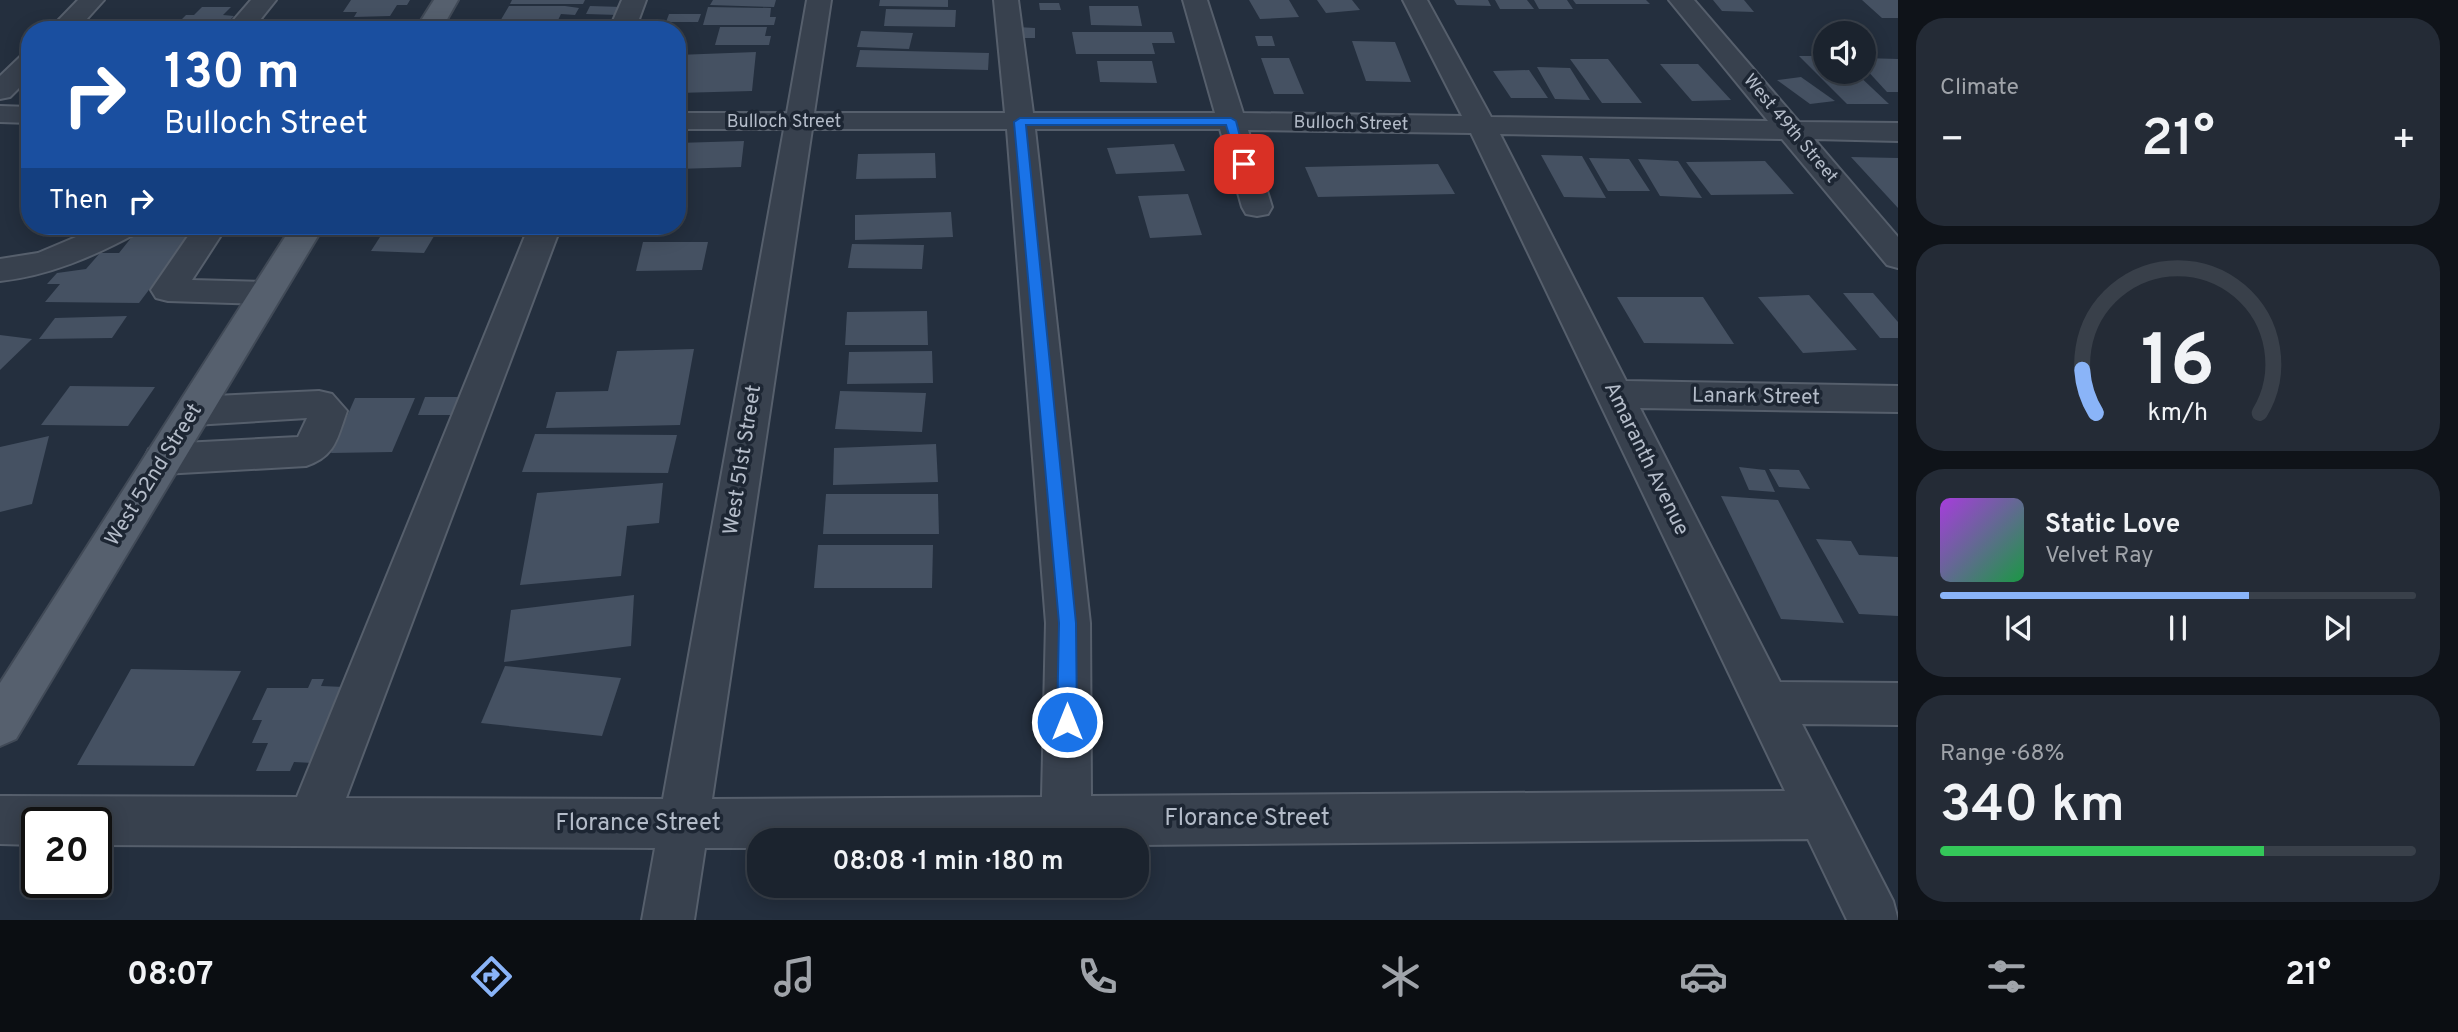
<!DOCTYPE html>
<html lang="en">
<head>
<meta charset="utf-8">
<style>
	:root { --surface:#1b232e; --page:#242b36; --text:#f1f3f6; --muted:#a0a4aa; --line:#39404a; --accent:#8ab4f8 }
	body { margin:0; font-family:Overpass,sans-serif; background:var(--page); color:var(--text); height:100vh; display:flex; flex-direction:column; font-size:26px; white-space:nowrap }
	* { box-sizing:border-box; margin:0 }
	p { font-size:23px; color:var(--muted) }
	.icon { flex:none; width:38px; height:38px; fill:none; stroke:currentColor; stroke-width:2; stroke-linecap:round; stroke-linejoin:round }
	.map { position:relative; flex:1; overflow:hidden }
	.side { display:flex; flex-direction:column; gap:18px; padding:18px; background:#0f1319; width:560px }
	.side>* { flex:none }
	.top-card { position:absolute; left:21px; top:21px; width:665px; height:214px; border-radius:28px; box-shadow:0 4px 18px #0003,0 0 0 2px var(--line); background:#1a4fa0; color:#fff; overflow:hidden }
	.buttons { position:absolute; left:1813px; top:21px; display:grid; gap:14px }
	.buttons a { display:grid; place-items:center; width:63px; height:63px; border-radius:50%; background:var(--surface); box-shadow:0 4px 18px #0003,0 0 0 2px var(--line); font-size:35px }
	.speed { position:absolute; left:21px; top:807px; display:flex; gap:14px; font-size:35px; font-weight:700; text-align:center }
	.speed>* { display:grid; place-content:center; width:91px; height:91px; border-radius:50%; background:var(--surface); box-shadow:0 4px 18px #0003,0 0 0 2px var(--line); line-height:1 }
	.speed .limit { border:4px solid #111; border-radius:10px; background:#fff; color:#111 }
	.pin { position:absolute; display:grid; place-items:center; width:60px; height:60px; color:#fff; margin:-30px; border-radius:14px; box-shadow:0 4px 10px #0006 }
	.me { position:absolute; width:77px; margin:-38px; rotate:0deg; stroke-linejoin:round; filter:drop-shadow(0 0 5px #0008) }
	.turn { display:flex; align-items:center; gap:24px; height:147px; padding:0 28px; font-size:32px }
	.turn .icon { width:91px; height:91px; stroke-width:2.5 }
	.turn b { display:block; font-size:49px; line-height:60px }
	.then { display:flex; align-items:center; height:66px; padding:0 28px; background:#0003; gap:14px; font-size:26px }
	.big { font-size:52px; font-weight:600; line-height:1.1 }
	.side .card { flex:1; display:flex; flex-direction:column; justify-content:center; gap:10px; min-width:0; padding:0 24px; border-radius:28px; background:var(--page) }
	.side .dial { align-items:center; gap:0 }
	.dial svg { height:182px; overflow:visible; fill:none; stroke:var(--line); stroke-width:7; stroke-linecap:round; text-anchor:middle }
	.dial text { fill:var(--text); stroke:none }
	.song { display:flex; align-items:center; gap:21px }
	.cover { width:84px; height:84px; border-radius:10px; background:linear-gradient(135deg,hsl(280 70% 55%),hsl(140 70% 35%)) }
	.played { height:7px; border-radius:4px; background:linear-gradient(90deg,var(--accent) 65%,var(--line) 65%) }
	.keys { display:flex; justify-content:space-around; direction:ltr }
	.heat { display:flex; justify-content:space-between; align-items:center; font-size:38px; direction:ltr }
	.charge { height:10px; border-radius:5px; background:linear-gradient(90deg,#34c759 68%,var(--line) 0) }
	.trip { position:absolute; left:747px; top:828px; width:402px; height:70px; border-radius:28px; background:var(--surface); box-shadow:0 4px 18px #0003,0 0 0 2px var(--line); font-weight:600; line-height:70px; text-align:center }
	.tabs { display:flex; height:112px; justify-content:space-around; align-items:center; background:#0b0e12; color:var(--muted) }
	.tabs .icon { width:49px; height:49px }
	.tabs .on { color:var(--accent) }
	.tabs b { font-size:32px; color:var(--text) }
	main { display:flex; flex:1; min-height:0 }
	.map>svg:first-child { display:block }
	.building { fill:#455162 }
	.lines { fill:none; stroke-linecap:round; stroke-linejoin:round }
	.minor-casing { stroke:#565f6c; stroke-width:4 }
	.major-casing { stroke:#414a57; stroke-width:4 }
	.minor { fill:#38414e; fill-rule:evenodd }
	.major { fill:#56606e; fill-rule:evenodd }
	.route { fill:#1a73e8; stroke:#114b97; stroke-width:2 }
	.labels { text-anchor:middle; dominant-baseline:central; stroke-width:7; stroke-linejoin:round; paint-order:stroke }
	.far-street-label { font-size:18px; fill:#b4bcc9; stroke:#1d2633 }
	.street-label { font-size:21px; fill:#b4bcc9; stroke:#1d2633 }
	.near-street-label { font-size:24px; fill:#b4bcc9; stroke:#1d2633 }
</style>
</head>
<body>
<main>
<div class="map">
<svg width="1898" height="920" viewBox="0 0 1898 920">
	<rect width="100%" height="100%" fill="#242f3e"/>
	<g class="building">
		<path d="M351 0H410L407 5H397L390 16 354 17 357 12H343Z"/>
		<path d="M512 0H585L583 4H510Z"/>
		<path d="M713 0H776L774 7 710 5Z"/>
		<path d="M880 0H948V7L879 6Z"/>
		<path d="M1249 0H1289L1299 17 1260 19Z"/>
		<path d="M1317 0H1352L1360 10 1326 13Z"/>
		<path d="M1454 0H1488L1491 6 1457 5Z"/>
		<path d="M1495 0H1527L1534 9H1500Z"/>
		<path d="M1534 0H1567L1573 9H1539Z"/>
		<path d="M1573 0H1646L1650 4H1576Z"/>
		<path d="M1713 0H1744L1754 12 1722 11Z"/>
		<path d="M1862 0H1898V18H1882Z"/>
		<path d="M1039 3H1059L1061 10H1040Z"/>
		<path d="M509 6H565L579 8 575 15 561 14 556 24 499 23Z"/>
		<path d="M590 6 622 7 618 15 586 14Z"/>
		<path d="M1089 6H1138L1142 26 1091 25Z"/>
		<path d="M202 7H231L223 15 234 16 230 20H181L186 15H194Z"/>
		<path d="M708 7 771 8 770 17H776L774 25H703Z"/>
		<path d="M886 9 956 10 955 27 884 26Z"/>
		<path d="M669 14H701L698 22H666Z"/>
		<path d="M720 27H767L765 36H771L769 45H715Z"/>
		<path d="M1017 27 1035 28V38H1017Z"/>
		<path d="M861 31 913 33 909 49 857 47Z"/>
		<path d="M1072 32H1172L1175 43H1152L1155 54H1076Z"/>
		<path d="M1255 36H1272L1275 46H1258Z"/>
		<path d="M1352 41 1395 42 1411 82 1366 81Z"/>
		<path d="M860 50 989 53 988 70 856 67Z"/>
		<path d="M756 52 752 91 677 93V55Z"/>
		<path d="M1799 56H1825V72H1855L1889 104H1847Z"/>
		<path d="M1261 58H1289L1304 94H1274Z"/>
		<path d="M1864 58 1898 59V92H1887L1864 67Z"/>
		<path d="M1570 59H1608L1642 103H1602Z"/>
		<path d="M1097 61H1152L1157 83 1100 82Z"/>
		<path d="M1660 64H1698L1731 100 1692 101Z"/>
		<path d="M1537 67 1570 68 1590 100 1555 99Z"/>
		<path d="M1529 70 1548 98H1511L1493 71Z"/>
		<path d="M1801 77 1835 101 1810 104 1777 80Z"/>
		<path d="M744 141 741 167 677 169V143Z"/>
		<path d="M1174 144 1185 171 1116 174 1107 148Z"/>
		<path d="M935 153 936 178 856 179 858 154Z"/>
		<path d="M1541 155 1582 156 1606 198 1564 197Z"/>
		<path d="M1851 157 1898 158V208Z"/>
		<path d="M1589 158 1629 159 1650 191H1608Z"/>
		<path d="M1638 159 1678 161 1702 198 1660 196Z"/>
		<path d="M1765 161 1794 194 1711 195 1686 162Z"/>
		<path d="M1438 164 1455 194 1318 197 1305 167Z"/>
		<path d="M1188 194 1202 235 1150 238 1138 196Z"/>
		<path d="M951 212 953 237 855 240V215Z"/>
		<path d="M197 226 139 303 45 302 60 284H47L57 273 86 269 100 253H119L139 228Z"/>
		<path d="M387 226H440L424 253 371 251Z"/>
		<path d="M505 226H538L536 233 502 234Z"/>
		<path d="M643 242H708L702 270 636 271Z"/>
		<path d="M852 244 924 245 922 269 848 268Z"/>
		<path d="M1843 293H1873L1898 322V338H1880Z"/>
		<path d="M1809 295 1857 350 1803 353 1758 297Z"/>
		<path d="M1617 297H1703L1734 344 1644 343Z"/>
		<path d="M927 311 928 345H845L847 312Z"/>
		<path d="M127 316 112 338 39 339 55 318Z"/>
		<path d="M0 335 32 339 0 370Z"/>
		<path d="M694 349 680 425 546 428 556 392 608 391 617 351Z"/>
		<path d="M932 351 933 383 847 384 849 352Z"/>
		<path d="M70 386 155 387 128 426 41 425Z"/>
		<path d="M840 391 926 393 922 432 835 429Z"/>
		<path d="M425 397H461L454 415H418Z"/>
		<path d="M355 398H415L392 452 331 453Z"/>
		<path d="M535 434 677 435 668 473 522 472Z"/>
		<path d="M49 436 32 504 0 512V447Z"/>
		<path d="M936 444 938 482 833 485 834 448Z"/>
		<path d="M1739 467 1765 470 1775 492 1749 490Z"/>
		<path d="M1769 469 1799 470 1810 489 1779 487Z"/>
		<path d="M663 483 659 523 627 526 621 576 520 585 537 493Z"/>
		<path d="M826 494H938L939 534H823Z"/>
		<path d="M1721 496 1778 500 1844 623 1781 619Z"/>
		<path d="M1816 539 1851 541 1859 555 1898 557V616L1859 614Z"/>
		<path d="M818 545H933L932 588H814Z"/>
		<path d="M634 595 631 646 504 662 511 610Z"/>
		<path d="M505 666 621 678 602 736 481 723Z"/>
		<path d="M131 669 241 671 194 766 77 765Z"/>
		<path d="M312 679H324L321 686 344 687 313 763 294 762 290 771H256L268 743H252L262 720H252L267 688H308Z"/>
	</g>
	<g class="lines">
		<defs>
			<g id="minor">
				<path d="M78 0H104L77 30H49Z"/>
				<path d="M251 0H276L252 30H225Z"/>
				<path d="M622 0H646L635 30H609Z"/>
				<path d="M807 0H831L814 113H1005L994 0H1018L1033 113H1215L1183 0H1207L1243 113 1462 116 1403 0H1427L1491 117 1768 121 1669 0H1694L1799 122 1898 123V141L1814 139 1898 237V268L1887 265 1782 139 1500 134 1626 381 1898 386V412L1640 408 1780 682 1898 683V725L1802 724 1893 901 1898 920H1847L1808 839 1138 845V840H760V848H705L694 920H642L655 848 96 845V822H37V845L0 844V796L297 797 529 226H561L346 798 663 799 784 129H677V113H787ZM812 129H1007L1046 623 1042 797 712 799ZM1035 129H1220L1242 207 1246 214 1257 216 1268 214 1272 207 1248 130 1471 133 1785 791 1091 796 1090 623Z"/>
				<path d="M30 54V77L10 97 0 99V76L21 56Z"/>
				<path d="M0 106 30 107V123L0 122Z"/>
				<path d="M102 226H142L137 233C94 256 49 276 0 281V259L38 253Z"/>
				<path d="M195 226H227L192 280 266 282 278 285 283 293 278 301 266 304 168 301 156 298 151 290Z"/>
				<path d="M319 391 332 394 347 411C337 438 336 456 306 466L163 474 149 469 144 459 149 449 163 444 298 437 307 418 194 425 181 421 175 411 181 401 194 397Z"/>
			</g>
			<g id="major">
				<path d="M434 0H458L441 30H415Z"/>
				<path d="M292 226H324L16 739 0 746V683Z"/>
			</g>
		</defs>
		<use href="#minor" class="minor-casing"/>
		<use href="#major" class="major-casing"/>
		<use href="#minor" class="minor"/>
		<use href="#major" class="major"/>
	</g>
	<path class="route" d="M1231 118 1236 121 1248 167 1238 164 1226 125H1026L1076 623 1077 722 1074 728 1067 731 1060 728 1057 722 1059 623 1014 122 1020 118Z"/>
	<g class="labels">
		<g class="far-street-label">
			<text x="784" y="122">Bulloch Street</text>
			<text transform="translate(1351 124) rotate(1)">Bulloch Street</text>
			<text transform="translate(1790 129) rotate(50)">West 49th Street</text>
		</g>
		<g class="street-label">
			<text transform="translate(1756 397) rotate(1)">Lanark Street</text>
			<text transform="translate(1646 459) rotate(64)">Amaranth Avenue</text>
			<text transform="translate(743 460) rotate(-81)">West 51st Street</text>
			<text transform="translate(154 475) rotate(-58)">West 52nd Street</text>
		</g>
		<g class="near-street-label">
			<text x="1247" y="819">Florance Street</text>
			<text x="638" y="824">Florance Street</text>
		</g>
	</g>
</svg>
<div class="buttons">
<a><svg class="icon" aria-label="sound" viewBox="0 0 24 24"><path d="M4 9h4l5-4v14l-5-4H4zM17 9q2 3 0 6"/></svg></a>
</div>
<div class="speed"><div class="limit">20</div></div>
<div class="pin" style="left:1244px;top:164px;background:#d93025"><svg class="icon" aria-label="arrive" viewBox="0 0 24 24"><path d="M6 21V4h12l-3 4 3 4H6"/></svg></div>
<svg class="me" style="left:1067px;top:722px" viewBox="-20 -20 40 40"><circle r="17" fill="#1a73e8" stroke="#fff" stroke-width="3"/><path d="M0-11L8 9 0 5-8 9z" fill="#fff"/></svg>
<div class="trip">08:08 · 1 min · 180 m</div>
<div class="top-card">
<div class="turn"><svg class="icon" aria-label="right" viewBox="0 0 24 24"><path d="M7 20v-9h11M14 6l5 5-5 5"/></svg><div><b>130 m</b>Bulloch Street</div></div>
<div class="then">Then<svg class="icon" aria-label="right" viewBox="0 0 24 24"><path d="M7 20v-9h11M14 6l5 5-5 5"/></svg></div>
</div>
</div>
<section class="side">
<div class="card"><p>Climate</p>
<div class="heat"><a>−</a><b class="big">21°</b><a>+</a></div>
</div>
<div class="card dial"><svg viewBox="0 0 100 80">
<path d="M14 69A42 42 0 1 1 86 69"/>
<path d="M14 69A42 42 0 0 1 8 50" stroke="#8ab4f8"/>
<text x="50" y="56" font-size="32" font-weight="700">16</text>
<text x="50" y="72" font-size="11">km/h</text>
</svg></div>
<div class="card">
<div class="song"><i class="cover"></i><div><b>Static Love</b><p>Velvet Ray</p></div></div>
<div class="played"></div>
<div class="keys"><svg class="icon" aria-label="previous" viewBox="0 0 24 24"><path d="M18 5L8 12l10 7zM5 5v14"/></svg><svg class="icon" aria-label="pause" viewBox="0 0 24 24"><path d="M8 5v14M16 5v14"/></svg><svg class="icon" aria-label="next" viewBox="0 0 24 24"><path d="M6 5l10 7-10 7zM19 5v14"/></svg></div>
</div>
<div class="card"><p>Range · 68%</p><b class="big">340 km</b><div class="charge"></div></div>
</section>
</main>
<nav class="tabs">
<b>08:07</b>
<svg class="icon on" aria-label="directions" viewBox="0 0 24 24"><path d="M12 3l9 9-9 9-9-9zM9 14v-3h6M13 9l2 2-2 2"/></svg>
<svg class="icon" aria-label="music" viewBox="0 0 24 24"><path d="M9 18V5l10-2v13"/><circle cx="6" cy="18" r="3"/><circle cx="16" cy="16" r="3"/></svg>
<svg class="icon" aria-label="phone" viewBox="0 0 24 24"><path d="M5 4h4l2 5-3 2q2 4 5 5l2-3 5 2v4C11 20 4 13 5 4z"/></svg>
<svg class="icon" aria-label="climate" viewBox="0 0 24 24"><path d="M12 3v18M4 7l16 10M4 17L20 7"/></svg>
<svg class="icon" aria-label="car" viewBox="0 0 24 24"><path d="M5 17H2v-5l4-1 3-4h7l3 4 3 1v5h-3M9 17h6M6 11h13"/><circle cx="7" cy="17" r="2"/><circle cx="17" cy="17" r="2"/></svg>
<svg class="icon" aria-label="filters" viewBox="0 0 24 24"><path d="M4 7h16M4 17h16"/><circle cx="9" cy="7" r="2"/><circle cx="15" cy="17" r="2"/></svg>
<b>21°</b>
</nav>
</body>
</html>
